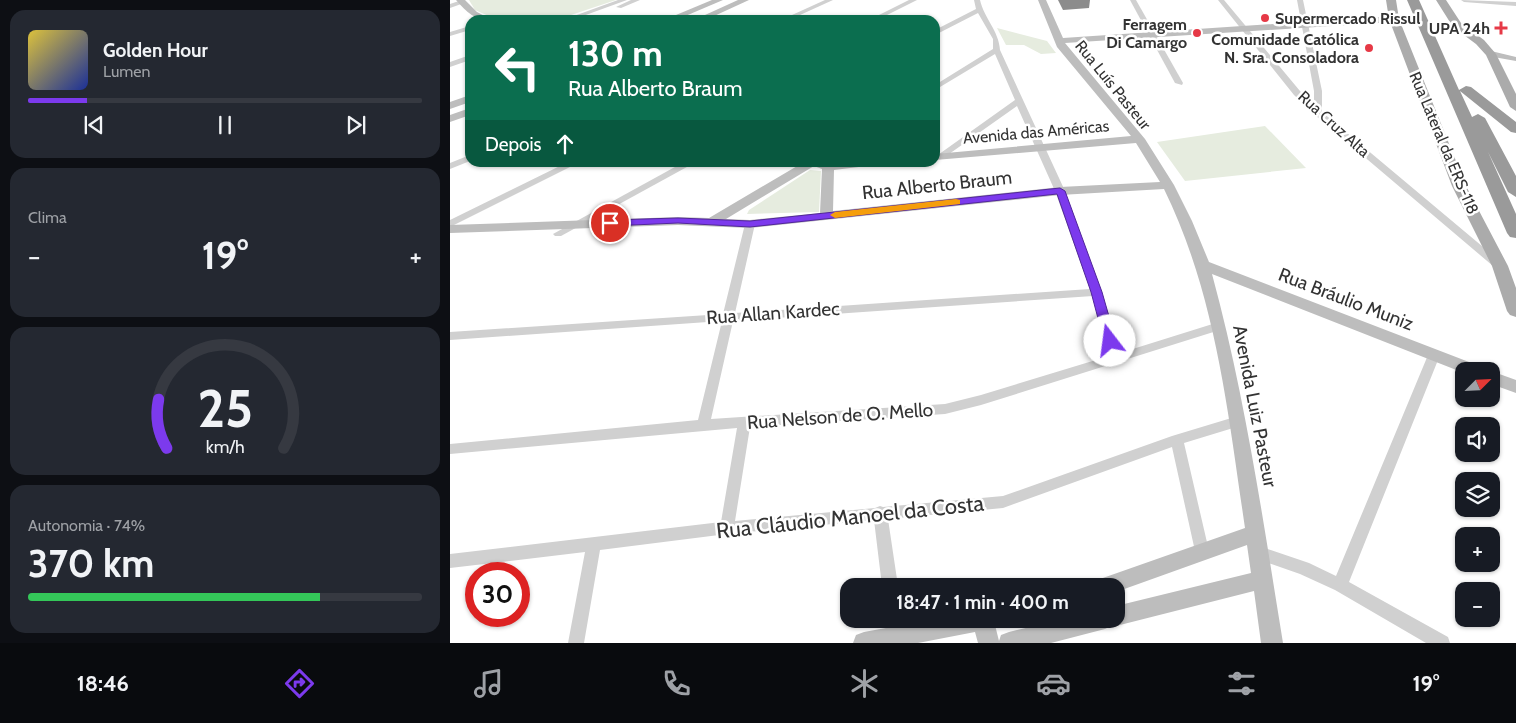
<!DOCTYPE html>
<html lang="pt">
<head>
<meta charset="utf-8">
<style>
	:root { --surface:#171b24; --page:#242831; --text:#f1f3f6; --muted:#9ea1a6; --line:#363941; --accent:#7c3aed }
	body { margin:0; font-family:Cabin,sans-serif; background:var(--page); color:var(--text); height:100vh; display:flex; flex-direction:column; font-size:19px; white-space:nowrap }
	* { box-sizing:border-box; margin:0 }
	p { font-size:16px; color:var(--muted) }
	.icon { flex:none; width:28px; height:28px; fill:none; stroke:currentColor; stroke-width:2; stroke-linecap:round; stroke-linejoin:round }
	.map { position:relative; flex:1; overflow:hidden }
	.details { display:flex; flex-direction:column; gap:10px; padding:10px; background:#0d0f14; width:450px }
	.details>* { flex:none }
	.guide { position:absolute; left:15px; top:15px; width:475px; height:152px; border-radius:15px; box-shadow:0 1px 4px #0004; background:#0b6e4f; color:#fff; overflow:hidden }
	.needle { width:32px; rotate:66deg }
	.controls { position:absolute; left:1005px; top:362px; display:grid; gap:10px }
	.controls a { display:grid; place-items:center; width:45px; height:45px; border-radius:10px; background:var(--surface); box-shadow:0 1px 4px #0004; font-size:25px }
	.speed { position:absolute; left:15px; top:562px; display:flex; gap:10px; font-size:25px; font-weight:700; text-align:center }
	.speed>* { display:grid; place-content:center; width:65px; height:65px; border-radius:50%; background:var(--surface); box-shadow:0 1px 4px #0004; line-height:1 }
	.speed .limit { border:8px solid #d22; background:#fff; color:#111 }
	.pin { position:absolute; display:grid; place-items:center; width:42px; height:42px; color:#fff; margin:-21px; border:2px solid #fff; border-radius:50%; box-shadow:0 1px 5px #0007 }
	.me { position:absolute; width:55px; margin:-28px; rotate:345deg; stroke-linejoin:round; filter:drop-shadow(0 0 4px #0008) }
	.turn { display:flex; align-items:center; gap:18px; height:105px; padding:0 20px; font-size:22px }
	.turn .icon { width:65px; height:65px; stroke-width:2.5 }
	.turn b { display:block; font-size:35px; line-height:42px }
	.then { display:flex; align-items:center; height:48px; padding:0 20px; background:#0003; gap:10px; font-size:19px }
	.big { font-size:38px; font-weight:700; line-height:1.1 }
	.details .tile { flex:1; display:flex; flex-direction:column; justify-content:center; gap:8px; min-width:0; padding:0 18px; border-radius:15px; background:var(--page) }
	.details .dial { align-items:center; gap:0 }
	.dial svg { height:130px; overflow:visible; fill:none; stroke:var(--line); stroke-width:7; stroke-linecap:round; text-anchor:middle }
	.dial text { fill:var(--text); stroke:none }
	.song { display:flex; align-items:center; gap:15px }
	.cover { width:60px; height:60px; border-radius:8px; background:linear-gradient(135deg,hsl(50 70% 55%),hsl(230 70% 35%)) }
	.played { height:5px; border-radius:2px; background:linear-gradient(90deg,var(--accent) 15%,var(--line) 15%) }
	.keys { display:flex; justify-content:space-around; direction:ltr }
	.heat { display:flex; justify-content:space-between; align-items:center; font-size:28px; direction:ltr }
	.charge { height:8px; border-radius:4px; background:linear-gradient(90deg,#34c759 74%,var(--line) 0) }
	.trip { position:absolute; left:390px; top:578px; width:285px; height:50px; border-radius:15px; background:var(--surface); box-shadow:0 1px 4px #0004; font-weight:700; line-height:50px; text-align:center }
	.tab-bar { display:flex; height:80px; justify-content:space-around; align-items:center; background:#090b0e; color:var(--muted) }
	.tab-bar .icon { width:35px; height:35px }
	.tab-bar .current { color:var(--accent) }
	.tab-bar b { font-size:22px; color:var(--text) }
	main { display:flex; flex:1; min-height:0 }
	.map>svg:first-child { display:block }
	.green { fill:#e6ecdf }
	.lines { fill:none; stroke-linecap:round; stroke-linejoin:round }
	.street { fill:#d0d0d0; fill-rule:evenodd }
	.secondary { fill:#bdbdbd; fill-rule:evenodd }
	.primary { fill:#ababab; fill-rule:evenodd }
	.highway { fill:#9a9a9a; fill-rule:evenodd }
	.wall { fill:#8c8c8c }
	.route { fill:#7c3aed; stroke:#51269a }
	.slow { fill:#f59e0b }
	.poi-dot { fill:#e63946; stroke:#fff; stroke-width:2 }
	.labels { text-anchor:middle; dominant-baseline:central; stroke-width:5; stroke-linejoin:round; paint-order:stroke }
	.far-poi-label { font-size:16px; font-weight:bold; fill:#333; stroke:#fff; text-anchor:end }
	.far-street-label { font-size:16px; fill:#333; stroke:#fff }
	.street-label { font-size:19px; fill:#333; stroke:#fff }
	.near-street-label { font-size:22px; fill:#333; stroke:#fff }
</style>
</head>
<body>
<main>
<section class="details">
<div class="tile">
<div class="song"><i class="cover"></i><div><b>Golden Hour</b><p>Lumen</p></div></div>
<div class="played"></div>
<div class="keys"><svg class="icon" aria-label="previous" viewBox="0 0 24 24"><path d="M18 5L8 12l10 7zM5 5v14"/></svg><svg class="icon" aria-label="pause" viewBox="0 0 24 24"><path d="M8 5v14M16 5v14"/></svg><svg class="icon" aria-label="next" viewBox="0 0 24 24"><path d="M6 5l10 7-10 7zM19 5v14"/></svg></div>
</div>
<div class="tile"><p>Clima</p>
<div class="heat"><a>−</a><b class="big">19°</b><a>+</a></div>
</div>
<div class="tile dial"><svg viewBox="0 0 100 80">
<path d="M14 69A42 42 0 1 1 86 69"/>
<path d="M14 69A42 42 0 0 1 9 39" stroke="#7c3aed"/>
<text x="50" y="56" font-size="32" font-weight="700">25</text>
<text x="50" y="72" font-size="11">km/h</text>
</svg></div>
<div class="tile"><p>Autonomia · 74%</p><b class="big">370 km</b><div class="charge"></div></div>
</section>
<div class="map">
<svg width="1066" height="643" viewBox="0 0 1066 643">
	<rect width="100%" height="100%" fill="#fff"/>
	<g class="green">
		<path d="M19 0H166L106 20H48L25 10Z"/>
		<path d="M547 28 597 41 606 53 591 54 574 45H556Z"/>
		<path d="M815 126 856 168 735 181 707 142Z"/>
		<path d="M360 170 371 171 369 212 297 214 299 210Z"/>
	</g>
	<g class="lines">
		<g class="street">
			<path d="M12 0 14 1V3L0 8V4Z"/>
			<path d="M168 0H177L122 20H113Z"/>
			<path d="M181 0H190L171 8 166 7Z"/>
			<path d="M375 0H383L339 20H331Z"/>
			<path d="M459 0H467L427 20H419Z"/>
			<path d="M524 0H530C534 18 549 31 550 50L615 191 652 292 670 353 769 322 775 326 773 329 531 405 495 414 300 427 285 521 425 508 430 506 433 507 553 496 722 436 788 416 793 417 794 421 793 425 734 443 759 551 757 556 752 558 747 556 745 551 722 447 553 508 438 519 448 586H432L424 520 277 534 150 550 134 643H118L135 552 0 568V554L271 522 287 428 0 454V444L248 420 272 321 0 340V332L273 314 295 224 300 221 305 224 285 313 640 289 605 191 567 106 492 159 485 157 565 100 545 54 485 90V85L543 49V39L528 13 485 35V30L526 9ZM643 296 659 356 531 395 495 404 261 419 283 321Z"/>
			<path d="M680 0H686L733 83 732 85 725 83Z"/>
			<path d="M768 0H774L850 91 864 105V91L847 0H853L872 91V112L1051 262 1052 264 1051 266H1043L865 115 844 95Z"/>
			<path d="M1011 0 1066 2V6L1014 2Z"/>
			<path d="M20 26V30L0 36V32Z"/>
			<path d="M20 55V60L0 67V62Z"/>
			<path d="M20 155V161L0 169V163Z"/>
			<path d="M118 162H130L0 227V220Z"/>
			<path d="M234 162H246L111 236H105L103 234Z"/>
			<path d="M984 351 988 352 990 355 899 582 998 637 1000 643H976L885 590 850 574 804 558 802 553 804 548 809 546 859 563 886 576 978 355 980 352Z"/>
			<path d="M437 619H453L455 636 453 642H441Z"/>
		</g>
		<g class="secondary">
			<path d="M6 0H15L27 12 42 20C25 20 17 13 6 0Z"/>
			<path d="M262 0H273L226 20H214Z"/>
			<path d="M288 0H299L262 17 255 15Z"/>
			<path d="M588 0H596L613 38 944 16 948 19 944 22 615 43 695 139 724 185 742 221 759 262 1032 367 1034 371 1014 373 762 274C795 395 813 520 833 643H811L804 591 666 626 663 625 655 629 601 643H528L525 632 468 643H403L406 635 414 632 485 619H548L545 625 549 641 551 635 559 632 614 619H666V606L801 573 797 545 666 592V586H647L650 579 795 528C778 413 766 295 714 189L610 195 300 228 228 225 0 233V225L228 217 259 218 354 162H430L425 165 384 170 383 211 610 187 710 182 686 143 485 160V154L681 136 607 47ZM364 166 372 169 370 213 300 220 276 219Z"/>
			<path d="M1041 51 1066 57V61L1038 56 1036 54Z"/>
			<path d="M20 95V102L0 109V102Z"/>
			<path d="M20 108V115L0 122V115Z"/>
			<path d="M1040 371H1041L1066 380V393L1041 384Z"/>
		</g>
		<g class="primary">
			<path d="M936 0H946L949 19 1016 186 1058 266 1066 288V317L1060 315 1057 311 1042 266 1002 186 939 19Z"/>
			<path d="M986 0H996L1011 23 1034 40 1046 54 1066 94V111L1060 107 1036 55 1026 44 1003 27Z"/>
		</g>
		<path class="highway" d="M957 0H969L1009 90 1016 86 1021 87 1066 122V133L1061 132 1010 91 1022 117 1028 114 1035 118 1066 176V197L1058 192 1038 152 1066 214V238L1060 237 1057 233Z"/>
	</g>
	<path class="wall" d="M608 0H640L639 8 613 10Z"/>
	<path class="route" d="M610 188 615 191 652 292 666 341 664 344H656L654 341 641 292 607 194 300 227 228 223 160 226 155 223 160 220 228 218 300 221Z"/>
	<path class="slow" d="M506 199 510 200V204L385 218 380 215 385 212Z"/>
	<g class="poi-dot">
		<circle cx="815" cy="18" r="5"/>
		<path d="M1048.5 20.5h5v5h5v5h-5v5h-5v-5h-5v-5h5z"/>
		<circle cx="747" cy="33" r="5"/>
		<circle cx="919" cy="48" r="5"/>
	</g>
	<g class="labels">
		<g class="far-poi-label">
			<text x="825" y="18" text-anchor="start">Supermercado Rissul</text>
			<text x="737" y="24">Ferragem<tspan x="737" dy="18">Di Camargo</tspan></text>
			<text x="1040" y="28">UPA 24h</text>
			<text x="909" y="39">Comunidade Católica<tspan x="909" dy="18">N. Sra. Consoladora</tspan></text>
		</g>
		<g class="far-street-label">
			<text transform="translate(663 85) rotate(51)">Rua Luís Pasteur</text>
			<text transform="translate(884 124) rotate(42)">Rua Cruz Alta</text>
			<text transform="translate(586 132) rotate(-5)">Avenida das Américas</text>
			<text transform="translate(994 143) rotate(67)">Rua Lateral da ERS-118</text>
		</g>
		<g class="street-label">
			<text transform="translate(487 185) rotate(-6)">Rua Alberto Braum</text>
			<text transform="translate(896 299) rotate(21)">Rua Bráulio Muniz</text>
			<text transform="translate(323 313) rotate(-4)">Rua Allan Kardec</text>
			<text transform="translate(805 406) rotate(79)">Avenida Luiz Pasteur</text>
			<text transform="translate(390 416) rotate(-4)">Rua Nelson de O. Mello</text>
		</g>
		<g class="near-street-label">
			<text transform="translate(400 517) rotate(-6)">Rua Cláudio Manoel da Costa</text>
		</g>
	</g>
</svg>
<div class="controls">
<a><svg class="needle" viewBox="-14 -14 28 28"><path d="M0-13l5 13h-10z" fill="#e53935"/><path d="M0 13l5-13h-10z" fill="#9ea1a6"/></svg></a>
<a><svg class="icon" aria-label="sound" viewBox="0 0 24 24"><path d="M4 9h4l5-4v14l-5-4H4zM17 9q2 3 0 6"/></svg></a>
<a><svg class="icon" aria-label="layers" viewBox="0 0 24 24"><path d="M12 4l9 5-9 5-9-5zM3 14l9 5 9-5"/></svg></a>
<a>+</a>
<a>−</a>
</div>
<div class="speed"><div class="limit">30</div></div>
<div class="pin" style="left:160px;top:223px;background:#d93025"><svg class="icon" aria-label="arrive" viewBox="0 0 24 24"><path d="M6 21V4h12l-3 4 3 4H6"/></svg></div>
<svg class="me" style="left:660px;top:341px" viewBox="-20 -20 40 40"><circle r="19" fill="#fff"/><path d="M0-13L10 11 0 6-10 11z" fill="#7c3aed"/></svg>
<div class="trip">18:47 · 1 min · 400 m</div>
<div class="guide">
<div class="turn"><svg class="icon" aria-label="left" viewBox="0 0 24 24"><path d="M17 20v-9H6M10 6l-5 5 5 5"/></svg><div><b>130 m</b>Rua Alberto Braum</div></div>
<div class="then">Depois<svg class="icon" aria-label="ahead" viewBox="0 0 24 24"><path d="M12 20V5M6 11l6-6 6 6"/></svg></div>
</div>
</div>
</main>
<nav class="tab-bar">
<b>18:46</b>
<svg class="icon current" aria-label="directions" viewBox="0 0 24 24"><path d="M12 3l9 9-9 9-9-9zM9 14v-3h6M13 9l2 2-2 2"/></svg>
<svg class="icon" aria-label="music" viewBox="0 0 24 24"><path d="M9 18V5l10-2v13"/><circle cx="6" cy="18" r="3"/><circle cx="16" cy="16" r="3"/></svg>
<svg class="icon" aria-label="phone" viewBox="0 0 24 24"><path d="M5 4h4l2 5-3 2q2 4 5 5l2-3 5 2v4C11 20 4 13 5 4z"/></svg>
<svg class="icon" aria-label="climate" viewBox="0 0 24 24"><path d="M12 3v18M4 7l16 10M4 17L20 7"/></svg>
<svg class="icon" aria-label="car" viewBox="0 0 24 24"><path d="M5 17H2v-5l4-1 3-4h7l3 4 3 1v5h-3M9 17h6M6 11h13"/><circle cx="7" cy="17" r="2"/><circle cx="17" cy="17" r="2"/></svg>
<svg class="icon" aria-label="filters" viewBox="0 0 24 24"><path d="M4 7h16M4 17h16"/><circle cx="9" cy="7" r="2"/><circle cx="15" cy="17" r="2"/></svg>
<b>19°</b>
</nav>
</body>
</html>
